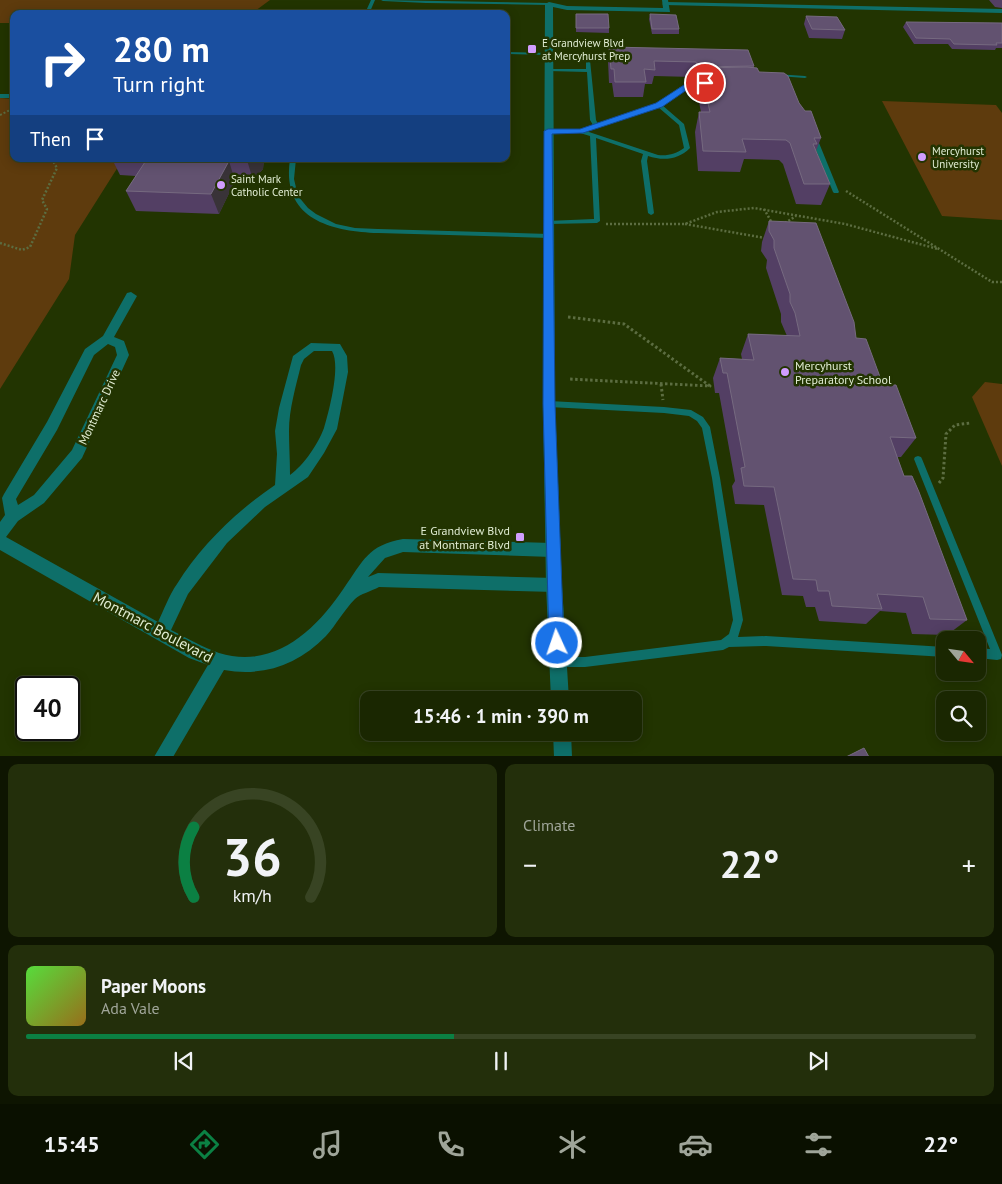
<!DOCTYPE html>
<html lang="en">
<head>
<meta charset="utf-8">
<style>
	:root { --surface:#1a2701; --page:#232f0b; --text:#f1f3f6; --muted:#9fa599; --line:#384423; --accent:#0b8043 }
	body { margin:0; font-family:"PT Sans",sans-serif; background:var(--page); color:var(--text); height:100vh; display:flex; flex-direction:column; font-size:19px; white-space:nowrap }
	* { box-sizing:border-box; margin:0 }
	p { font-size:16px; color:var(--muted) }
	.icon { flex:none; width:28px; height:28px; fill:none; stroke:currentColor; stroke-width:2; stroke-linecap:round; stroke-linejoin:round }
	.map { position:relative; height:756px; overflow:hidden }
	.details { display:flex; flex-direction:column; gap:8px; padding:8px; background:#0e1501; flex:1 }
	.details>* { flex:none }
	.guide { position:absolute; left:10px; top:10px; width:500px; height:152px; border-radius:10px; box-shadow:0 2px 12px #0003,0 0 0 1px var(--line); background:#1a4fa0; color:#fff; overflow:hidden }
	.needle { width:32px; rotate:119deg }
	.buttons { position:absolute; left:936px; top:631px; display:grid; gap:10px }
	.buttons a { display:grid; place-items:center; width:50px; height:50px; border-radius:10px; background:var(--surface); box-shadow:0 2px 12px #0003,0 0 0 1px var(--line); font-size:25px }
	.speed { position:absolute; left:15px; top:676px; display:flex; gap:10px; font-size:25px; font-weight:700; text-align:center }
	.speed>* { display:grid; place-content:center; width:65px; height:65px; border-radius:50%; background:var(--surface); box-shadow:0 2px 12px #0003,0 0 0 1px var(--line); line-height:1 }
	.speed .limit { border:2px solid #111; border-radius:8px; background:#fff; color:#111 }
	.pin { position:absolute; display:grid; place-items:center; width:42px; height:42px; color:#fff; margin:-21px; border:2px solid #fff; border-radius:50%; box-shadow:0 1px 5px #0007 }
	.me { position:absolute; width:55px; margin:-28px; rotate:357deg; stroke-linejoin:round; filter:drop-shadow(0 0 4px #0008) }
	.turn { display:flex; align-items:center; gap:18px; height:105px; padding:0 20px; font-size:22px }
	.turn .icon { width:65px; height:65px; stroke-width:2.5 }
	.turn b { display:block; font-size:35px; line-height:42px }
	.then { display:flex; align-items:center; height:48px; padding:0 20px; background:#0003; gap:10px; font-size:19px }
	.big { font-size:38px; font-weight:800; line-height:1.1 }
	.details .tile { flex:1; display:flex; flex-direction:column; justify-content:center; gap:8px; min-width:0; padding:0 18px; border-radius:10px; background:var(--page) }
	.details .dial { align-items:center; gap:0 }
	.dial svg { height:130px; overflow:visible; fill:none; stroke:var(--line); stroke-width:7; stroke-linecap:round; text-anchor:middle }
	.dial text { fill:var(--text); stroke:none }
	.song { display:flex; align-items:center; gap:15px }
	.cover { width:60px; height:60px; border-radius:8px; background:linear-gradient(135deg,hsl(110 70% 55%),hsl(40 70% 35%)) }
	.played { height:5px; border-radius:2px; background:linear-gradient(90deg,var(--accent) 45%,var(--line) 45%) }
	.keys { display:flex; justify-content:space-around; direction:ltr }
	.heat { display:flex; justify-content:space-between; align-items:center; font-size:28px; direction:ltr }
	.details .tiles { flex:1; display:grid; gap:8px; grid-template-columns:1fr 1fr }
	.tile:last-child { grid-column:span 2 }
	.trip { position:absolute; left:360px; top:691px; width:282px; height:50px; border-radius:10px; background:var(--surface); box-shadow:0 2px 12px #0003,0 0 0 1px var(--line); font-weight:800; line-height:50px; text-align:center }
	.dock { display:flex; height:80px; justify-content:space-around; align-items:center; background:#0a1000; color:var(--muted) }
	.dock .icon { width:35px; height:35px }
	.dock .on { color:var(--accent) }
	.dock b { font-size:22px; color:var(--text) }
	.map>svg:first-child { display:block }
	.green { fill:#5e3b0d }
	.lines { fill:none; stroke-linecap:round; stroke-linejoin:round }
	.path-far2 { stroke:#5c6d41; stroke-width:2; stroke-dasharray:2 2; stroke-linecap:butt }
	.path-far1 { stroke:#5c6d41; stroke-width:2.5; stroke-dasharray:2 2; stroke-linecap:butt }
	.path { stroke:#5c6d41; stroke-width:3; stroke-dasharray:2.5 2.5; stroke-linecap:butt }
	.service { fill:#0e6f69; fill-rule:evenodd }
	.minor { fill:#0e6f69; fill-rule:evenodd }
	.tertiary { fill:#0e6f69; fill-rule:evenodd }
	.wall { fill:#533f64 }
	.shaded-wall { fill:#393338 }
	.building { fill:#625270; stroke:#766a80 }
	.route { fill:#1a73e8; stroke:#114b97 }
	.poi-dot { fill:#d19dfe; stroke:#223401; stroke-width:2 }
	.labels { text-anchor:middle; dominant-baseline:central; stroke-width:5; stroke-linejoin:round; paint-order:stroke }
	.far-poi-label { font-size:11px; fill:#e1edd3; stroke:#223401; text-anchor:start }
	.poi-label { font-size:12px; fill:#e1edd3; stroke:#223401; text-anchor:start }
	.street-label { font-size:12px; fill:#e1edd3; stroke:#223401 }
	.near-street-label { font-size:15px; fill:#e1edd3; stroke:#223401 }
</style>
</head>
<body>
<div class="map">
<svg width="1002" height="757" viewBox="0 0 1002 757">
	<rect width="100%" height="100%" fill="#223401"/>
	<g class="green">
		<path d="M0 0H270L251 14H14V23H0Z"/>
		<path d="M0 98 14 99V159H123L75 235 69 279 0 389Z"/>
		<path d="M882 101 996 105 1002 113V220L942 216Z"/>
		<path d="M985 382 1002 384V466L972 397Z"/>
	</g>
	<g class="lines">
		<path class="path-far2" d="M0 115 14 108"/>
		<g class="path-far1">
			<path d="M846 191 992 282H1002"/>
			<path d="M764 209 772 223"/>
			<path d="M785 223 796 216"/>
			<path d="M606 224H685L717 212 754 208 845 224 938 249"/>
			<path d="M685 224 765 238"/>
			<path d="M0 243 22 250 30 247 47 209 42 200 57 168 52 159"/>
		</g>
		<g class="path">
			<path d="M568 317 624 324 710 386 570 379"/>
			<path d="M661 384 663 400"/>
			<path d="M939 483 943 478 946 434 955 425 970 423"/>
		</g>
		<g class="service">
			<path d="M371 0H375L369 14 352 13 350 12 352 11H366Z"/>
			<path d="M381 0 549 3 551 4 549 5 426 3 383 1Z"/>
			<path d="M506 52 548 53 550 54 548 55 506 54Z"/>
			<path d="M586 59 590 60 596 120 598 124 657 104 680 87 706 82 708 83 684 89 662 105 684 124 690 148C678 160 663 161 648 156L647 161 654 213 653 214 651 215 648 213 641 161 643 154 596 138 600 221 597 223 549 224 546 222 547 221 594 219 590 136 580 133H548L545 131 548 129H581L593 125 590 120 587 72 548 71 546 70 548 69H586ZM658 107 679 125 684 148C676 154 668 156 658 155L586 131Z"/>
			<path d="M776 74 805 76 807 77 805 78 778 76 776 75Z"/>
			<rect x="0" y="94" width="14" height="4"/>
			<path d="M814 136 817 138 839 192 838 193H834L833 192 811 138Z"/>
			<path d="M290 159H296L294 179 298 196 308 208 316 214 336 224 355 228 378 229 549 234 552 236 549 238 378 233C330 231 281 219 290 159Z"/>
			<path d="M549 401 664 407 691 410 703 417 710 427 720 478 743 620 738 637 766 636 945 647V657L766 646 729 647 723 650 585 667H558L554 666 553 662 554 658 558 657H585L721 640 729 634 733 620 712 478 702 428 697 421 689 416 664 413 549 407 546 406 545 404 546 402Z"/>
			<path d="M918 456 921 457 922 459 1002 655 1001 659 997 660 978 658V648L990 649 914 459 915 457Z"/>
		</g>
		<g class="minor">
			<path d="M666 2 1002 9V13L664 5 662 4Z"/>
			<path d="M131 292 137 296 114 337 124 341 129 355 82 458 44 503 18 521 6 537 158 622C164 610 169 595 177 584 201 545 238 510 275 485L277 454 275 431 279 408 293 356 311 343 340 344 347 356 348 372 337 429 324 453 308 477 265 507 227 543 188 594 171 630C187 638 202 647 219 653 274 670 316 630 344 588 363 561 368 545 403 539L552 543 557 545 560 550 557 555 552 557 403 552 385 558 368 577 378 573 554 578 559 580 562 585 559 590 554 592 379 587C372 591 360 594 355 599 344 610 336 625 326 636 298 665 263 677 224 670L173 757H154L208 665 189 658 0 550V522L5 515 2 498 4 494 47 422 85 349 103 336 127 293ZM108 344 115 347 117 355 72 450 34 495 18 505 16 499 57 430 94 355ZM314 351H332C341 366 329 411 324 428 318 444 304 465 290 475 290 460 289 446 289 431 289 409 296 386 301 365L304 359Z"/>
		</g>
		<g class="tertiary">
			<path d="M662 0H668L670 12 567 10 553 7 555 404 562 585 569 700H551L546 585 543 404 545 4 549 2 567 6 663 8Z"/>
			<path d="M553 732H571L572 757H554Z"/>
		</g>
	</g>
	<g class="wall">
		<path d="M989 0H1002V8L995 7Z"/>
		<path d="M576 14 609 28V33L576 32Z"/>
		<path d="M650 14 679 29V34H652L649 19Z"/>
		<path d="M806 16 845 30 842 39 809 38 804 24Z"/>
		<path d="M906 22 1002 23V48H996L995 50 952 49 948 44H914L903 27Z"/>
		<path d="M609 47 754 66V68L759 72 799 103 821 138 816 151 830 184 821 205 796 204 783 164 779 160 744 159 740 172 698 171 695 132 699 112H701L696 88 697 82H694L693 77 654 76 652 84H645L643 97H614L612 83H609L608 61Z"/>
		<path d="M112 159H264L263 169 253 180 235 181 219 214 136 211 126 191 136 176 120 175Z"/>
		<path d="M769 221 856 338 916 438 901 457H897L904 476 967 620 947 635 912 634 906 613 880 611 866 624 819 621 815 607H806L803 596 782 595 764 505 735 504 732 486 735 481 719 393H715L713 378 720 358 742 359 741 354 748 334 787 336 781 322V314L766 268 767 260 761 251 762 242Z"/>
	</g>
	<g class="shaded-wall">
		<path d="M248 159H264L263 169 253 180 247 160Z"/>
		<path d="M229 161 235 181 219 214 211 194Z"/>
	</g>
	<g class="building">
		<path d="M576 14H608L609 28H576Z"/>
		<path d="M650 14 676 15 679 29H652Z"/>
		<path d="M806 16 837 17 845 30 812 29Z"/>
		<path d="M906 22 1002 23V43H996L997 45 954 44 950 39 916 38Z"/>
		<path d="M609 47 748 50 754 66 698 67 696 62 654 61 655 70 644 69 646 82H615L614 69H611Z"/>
		<path d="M747 67 757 68 759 72 784 73 788 76 799 103 805 111H811L821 138H814L817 144H813L830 184H804L790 143 786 140 742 139 746 152 703 151 699 112H710L700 68Z"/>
		<path d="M147 159H248L247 160 229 161 211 194 126 191Z"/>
		<path d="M769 221 816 223 854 322 856 338 866 339 883 385H896L916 438 890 437 904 476H912L919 492 967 620 930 619 923 597 877 594 882 609 832 606 829 591H818L816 580 793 579 774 487 744 486 741 468 745 467 727 373H723L720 358 754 360 748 334 800 336 795 313 790 302V294L774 248V240L769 231Z"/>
		<path d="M864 748 869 757H846Z"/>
	</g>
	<path class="route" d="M705 81 709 83 708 84 691 87 662 107 583 133 552 134 555 404 564 643 562 648 557 651 551 648 549 643 543 404 544 131 548 129H580L656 103 687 83Z"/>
	<g class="poi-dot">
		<rect x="527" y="44" width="10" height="10" rx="2.5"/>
		<circle cx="922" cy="157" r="5"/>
		<circle cx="221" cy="185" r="5"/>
		<circle cx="785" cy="372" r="5"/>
		<rect x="515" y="532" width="10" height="10" rx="2.5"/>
	</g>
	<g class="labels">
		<g class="far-poi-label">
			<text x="542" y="43">E Grandview Blvd<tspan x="542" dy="13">at Mercyhurst Prep</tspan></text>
			<text x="932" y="151">Mercyhurst<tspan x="932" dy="13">University</tspan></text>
			<text x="231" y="179">Saint Mark<tspan x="231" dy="13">Catholic Center</tspan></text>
		</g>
		<g class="poi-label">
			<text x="795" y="365">Mercyhurst<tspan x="795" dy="14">Preparatory School</tspan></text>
			<text x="510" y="530" text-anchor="end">E Grandview Blvd<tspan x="510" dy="14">at Montmarc Blvd</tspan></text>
		</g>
		<g class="street-label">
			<text transform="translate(99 407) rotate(-65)">Montmarc Drive</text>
		</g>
		<g class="near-street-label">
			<text transform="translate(153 627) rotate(28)">Montmarc Boulevard</text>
		</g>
	</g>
</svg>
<div class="buttons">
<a><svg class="needle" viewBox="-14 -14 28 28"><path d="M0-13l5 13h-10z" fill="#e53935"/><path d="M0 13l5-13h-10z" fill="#9fa599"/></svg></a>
<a><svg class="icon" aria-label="search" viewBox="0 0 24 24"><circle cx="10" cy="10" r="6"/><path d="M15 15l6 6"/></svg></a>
</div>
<div class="speed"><div class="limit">40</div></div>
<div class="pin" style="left:705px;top:83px;background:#d93025"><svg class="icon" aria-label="arrive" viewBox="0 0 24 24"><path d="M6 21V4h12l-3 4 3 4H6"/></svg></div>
<svg class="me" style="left:557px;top:643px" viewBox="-20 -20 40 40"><circle r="17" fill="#1a73e8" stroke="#fff" stroke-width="3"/><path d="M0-11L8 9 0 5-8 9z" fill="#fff"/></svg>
<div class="trip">15:46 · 1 min · 390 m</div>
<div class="guide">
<div class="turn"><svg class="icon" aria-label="right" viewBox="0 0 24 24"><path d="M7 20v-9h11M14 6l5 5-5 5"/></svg><div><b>280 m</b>Turn right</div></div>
<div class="then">Then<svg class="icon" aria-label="arrive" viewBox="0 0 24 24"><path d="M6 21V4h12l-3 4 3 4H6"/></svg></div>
</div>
</div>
<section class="details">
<div class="tiles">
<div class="tile dial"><svg viewBox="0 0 100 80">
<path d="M14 69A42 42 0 1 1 86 69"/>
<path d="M14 69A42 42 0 0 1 14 26" stroke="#0b8043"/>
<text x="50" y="56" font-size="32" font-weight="700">36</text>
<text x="50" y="72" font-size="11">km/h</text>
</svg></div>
<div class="tile"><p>Climate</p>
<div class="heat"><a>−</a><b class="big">22°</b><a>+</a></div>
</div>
<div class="tile">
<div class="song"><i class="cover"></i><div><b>Paper Moons</b><p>Ada Vale</p></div></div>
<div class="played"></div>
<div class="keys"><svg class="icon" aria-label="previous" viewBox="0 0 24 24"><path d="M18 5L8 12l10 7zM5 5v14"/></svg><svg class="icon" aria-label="pause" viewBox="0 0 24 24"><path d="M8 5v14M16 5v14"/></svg><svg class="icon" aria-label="next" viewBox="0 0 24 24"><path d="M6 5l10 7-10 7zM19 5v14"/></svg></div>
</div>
</div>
</section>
<nav class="dock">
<b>15:45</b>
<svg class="icon on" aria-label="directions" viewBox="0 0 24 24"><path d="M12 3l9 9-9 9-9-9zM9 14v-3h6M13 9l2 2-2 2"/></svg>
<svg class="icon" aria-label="music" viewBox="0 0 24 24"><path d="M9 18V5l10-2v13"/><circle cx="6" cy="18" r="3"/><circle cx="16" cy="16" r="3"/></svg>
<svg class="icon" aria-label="phone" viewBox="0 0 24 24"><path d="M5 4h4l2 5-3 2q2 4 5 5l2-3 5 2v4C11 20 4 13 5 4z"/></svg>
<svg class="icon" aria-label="climate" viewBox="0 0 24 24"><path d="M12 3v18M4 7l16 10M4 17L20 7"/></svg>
<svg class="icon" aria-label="car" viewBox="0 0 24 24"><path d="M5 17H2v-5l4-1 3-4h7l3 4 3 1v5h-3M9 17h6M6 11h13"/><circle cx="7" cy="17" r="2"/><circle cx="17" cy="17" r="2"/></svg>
<svg class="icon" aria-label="filters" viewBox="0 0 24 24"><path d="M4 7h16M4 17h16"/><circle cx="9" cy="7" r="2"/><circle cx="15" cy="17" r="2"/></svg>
<b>22°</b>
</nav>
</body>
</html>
